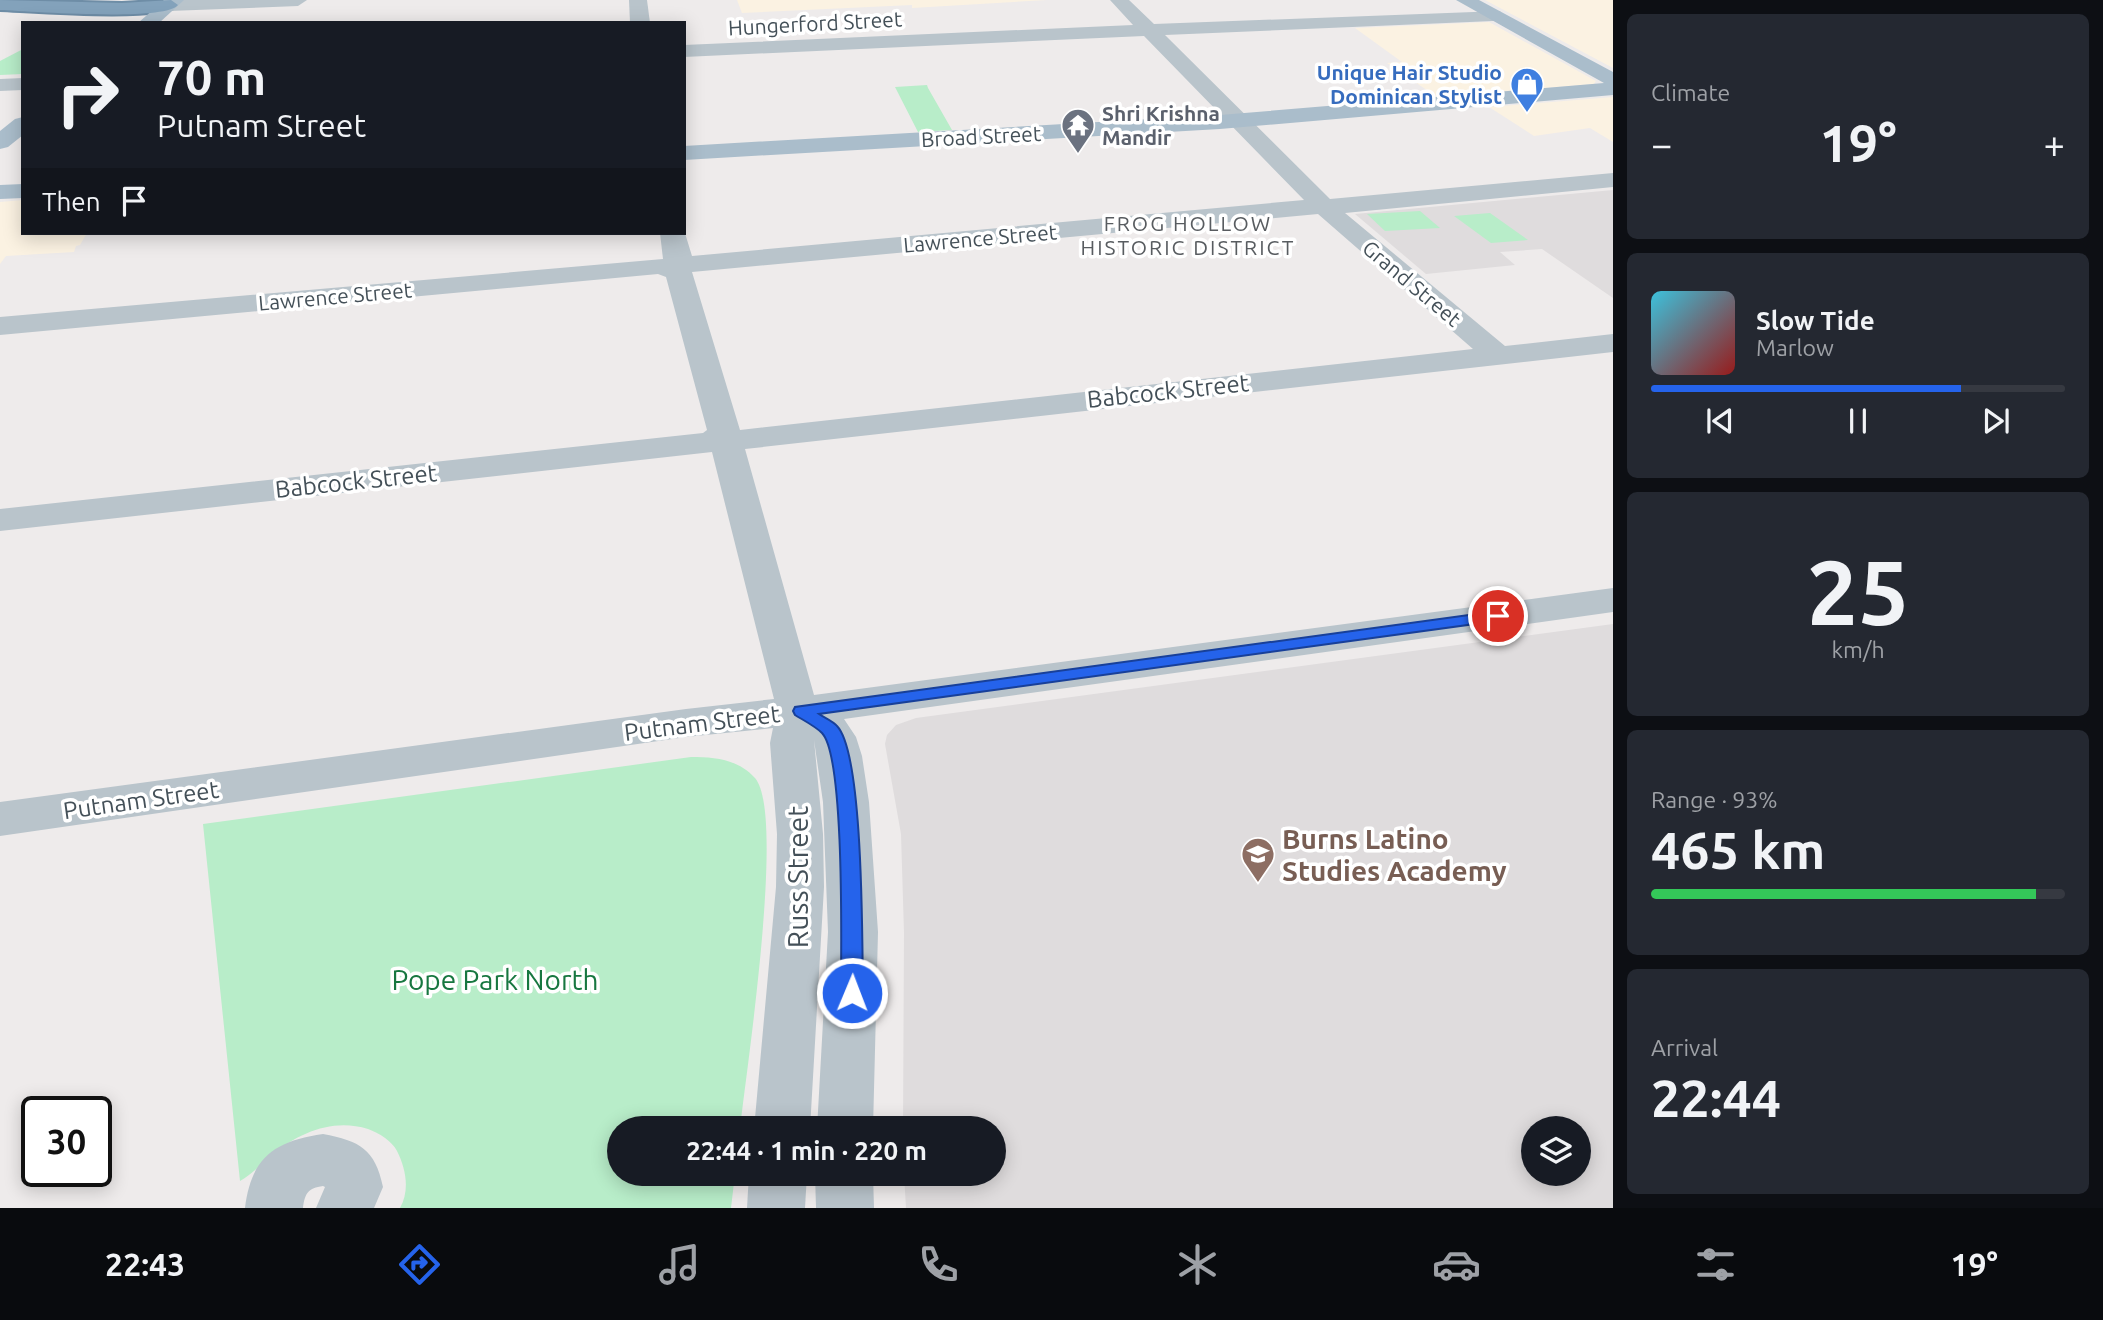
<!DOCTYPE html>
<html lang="en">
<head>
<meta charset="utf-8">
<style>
	:root { --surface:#171b24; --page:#242831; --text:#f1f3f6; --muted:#9ea1a6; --line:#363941; --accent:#2563eb }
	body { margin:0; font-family:Ubuntu,sans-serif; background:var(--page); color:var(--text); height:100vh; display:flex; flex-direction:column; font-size:26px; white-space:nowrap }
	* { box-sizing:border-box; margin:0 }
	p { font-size:23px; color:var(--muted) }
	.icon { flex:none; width:38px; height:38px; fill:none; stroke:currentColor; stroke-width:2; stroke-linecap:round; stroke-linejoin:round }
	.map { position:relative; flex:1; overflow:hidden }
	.sheet { display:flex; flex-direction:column; gap:14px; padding:14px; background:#0d0f14; width:490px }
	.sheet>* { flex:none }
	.top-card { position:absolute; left:21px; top:21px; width:665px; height:214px; border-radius:0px; box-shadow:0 4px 18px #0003; background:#171b24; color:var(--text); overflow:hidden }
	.fabs { position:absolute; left:1521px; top:1116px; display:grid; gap:14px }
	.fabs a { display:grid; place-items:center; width:70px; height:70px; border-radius:50%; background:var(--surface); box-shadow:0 4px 18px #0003; font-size:35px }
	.speed { position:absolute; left:21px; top:1096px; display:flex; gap:14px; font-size:35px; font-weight:700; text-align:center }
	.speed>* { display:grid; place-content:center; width:91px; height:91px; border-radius:50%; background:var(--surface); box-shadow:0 4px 18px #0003; line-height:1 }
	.speed .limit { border:4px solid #111; border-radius:10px; background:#fff; color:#111 }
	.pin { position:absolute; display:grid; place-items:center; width:60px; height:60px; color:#fff; margin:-30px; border:4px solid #fff; border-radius:50%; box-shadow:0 2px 7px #0007 }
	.me { position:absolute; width:77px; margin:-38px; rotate:1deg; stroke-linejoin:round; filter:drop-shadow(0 0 5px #0008) }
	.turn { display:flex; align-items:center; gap:24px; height:147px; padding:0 21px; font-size:32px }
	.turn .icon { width:91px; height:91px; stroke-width:2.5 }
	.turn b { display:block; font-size:49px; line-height:60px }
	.then { display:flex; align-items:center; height:66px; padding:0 21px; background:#0003; gap:14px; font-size:26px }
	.big { font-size:52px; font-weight:700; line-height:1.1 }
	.sheet .widget { flex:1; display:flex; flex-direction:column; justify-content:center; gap:10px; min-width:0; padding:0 24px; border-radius:10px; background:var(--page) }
	.sheet .dial { align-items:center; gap:0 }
	.dial b { font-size:91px; line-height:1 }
	.song { display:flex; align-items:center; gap:21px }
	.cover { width:84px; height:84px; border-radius:10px; background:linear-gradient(135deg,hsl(190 70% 55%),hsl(0 70% 35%)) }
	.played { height:7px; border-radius:4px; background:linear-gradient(90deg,var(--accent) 75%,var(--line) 75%) }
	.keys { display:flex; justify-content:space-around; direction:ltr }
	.heat { display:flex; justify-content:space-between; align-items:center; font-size:38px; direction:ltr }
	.charge { height:10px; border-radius:5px; background:linear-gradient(90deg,#34c759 93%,var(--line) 0) }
	.trip { position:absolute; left:607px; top:1116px; width:399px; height:70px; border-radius:35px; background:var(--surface); box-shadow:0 4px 18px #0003; font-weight:700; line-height:70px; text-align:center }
	.tab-bar { display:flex; height:112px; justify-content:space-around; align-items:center; background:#090b0e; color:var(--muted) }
	.tab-bar .icon { width:49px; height:49px }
	.tab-bar .selected { color:var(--accent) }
	.tab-bar b { font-size:32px; color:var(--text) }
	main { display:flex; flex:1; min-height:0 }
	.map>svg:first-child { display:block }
	.commercial { fill:#fbf2e2 }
	.education { fill:#dfdcdd; fill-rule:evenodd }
	.green { fill:#b8edc9 }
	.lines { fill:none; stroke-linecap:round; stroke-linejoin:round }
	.highway-casing { stroke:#6e8da6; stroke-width:4 }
	.minor { fill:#b9c4cb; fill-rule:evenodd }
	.major { fill:#aabdcb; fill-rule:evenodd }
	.highway { fill:#83a2bb; fill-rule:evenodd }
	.route { fill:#2563eb; stroke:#184099; stroke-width:2 }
	.labels { text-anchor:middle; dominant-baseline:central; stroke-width:7; stroke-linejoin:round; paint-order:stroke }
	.far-street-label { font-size:21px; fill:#445058; stroke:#fff }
	.far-shop-label { font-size:21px; font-weight:bold; fill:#366cbe; stroke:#fff; text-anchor:end }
	.far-worship-label { font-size:21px; font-weight:bold; fill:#5b616d; stroke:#fff; text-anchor:start }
	.far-neighbourhood-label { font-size:21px; letter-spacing:2px; fill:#585c60; stroke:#fff }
	.street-label { font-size:24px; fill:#445058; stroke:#fff }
	.near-education-label { font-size:28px; font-weight:bold; fill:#785e54; stroke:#fff; text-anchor:start }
	.near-street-label { font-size:28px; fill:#445058; stroke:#fff }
	.near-park-label { font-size:28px; fill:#177740; stroke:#fff }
</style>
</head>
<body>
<main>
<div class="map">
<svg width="1613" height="1208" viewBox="0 0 1613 1208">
	<rect width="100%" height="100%" fill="#eeebeb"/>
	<g class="commercial">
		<path d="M737 0H1047L912 8V5L742 13Z"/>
		<path d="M1485 0H1613V68Z"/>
		<path d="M1489 22 1596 81 1594 84 1437 97 1387 63 1402 62 1355 28Z"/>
		<path d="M1613 97V142L1590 128 1534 136 1489 107Z"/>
		<path d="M23 200V233H87L80 245 76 246 74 252 6 256 0 264V202Z"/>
	</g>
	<g class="education">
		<path d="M1613 190V298L1542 249 1500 252 1515 265 1426 274 1355 214Z"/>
		<path d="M1613 624V1208H906L904 1174H994V1129H903L904 933 901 834 885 744 887 735 896 725 916 718ZM1533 1129H1578V1174H1533Z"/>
	</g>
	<g class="green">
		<path d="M23 49V74L0 75V61Z"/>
		<path d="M927 85 928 88 952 130 918 132 895 87Z"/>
		<path d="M1420 211 1440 228 1385 231 1367 214Z"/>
		<path d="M1490 213 1528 240 1491 243 1454 216Z"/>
		<path d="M691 757C714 757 738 759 755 778 786 814 746 1071 740 1129H620V1174H735L731 1208H400C410 1190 406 1169 397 1151 392 1141 379 1133 368 1129 334 1118 300 1132 273 1154 262 1163 254 1173 240 1181L203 824Z"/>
	</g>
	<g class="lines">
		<defs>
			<path id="highway" d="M0 0 122 3 171 0 178 5C165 22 28 11 0 10Z"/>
		</defs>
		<use href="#highway" class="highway-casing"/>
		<g class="minor">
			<path d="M167 0H307L298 6 169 11 160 5Z"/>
			<path d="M629 0H647L650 23H630Z"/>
			<path d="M1110 0H1129L1154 24 1500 11 1502 15 1500 19 1493 21 1165 35 1330 199 1613 173V187L1345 213 1505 346 1613 334V352L745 449 814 695 1613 588V612L844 719 856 737 862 756 869 802 878 932 873 1129H817L828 932 823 802 814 740 823 834 824 887 810 1129H754L776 887 777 834 770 743 773 728 686 737 0 836V802L686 709 774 699 712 452 0 531V509L703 433 707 430 666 277 658 274 0 335V317L663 259 660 233H684V230L692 256 1304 200 1144 36 684 57V45L1133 25ZM1318 214 1473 349 740 430 692 272Z"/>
			<path d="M23 78V90L0 91V79Z"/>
			<path d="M323 1134C360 1141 375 1149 383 1187L374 1208H316L325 1187 323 1186C308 1188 305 1193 303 1208H245C251 1158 274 1141 323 1134Z"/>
			<path d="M749 1174H807L805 1208H747Z"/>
			<path d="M815 1174H873L874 1208H816Z"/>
		</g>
		<g class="major">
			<path d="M164 0H184L159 23H138Z"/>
			<path d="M1456 0H1479L1613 72V95L1220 129 684 160V146L1220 115 1604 83Z"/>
			<path d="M23 117V135L8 147 0 149V131L15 119Z"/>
			<path d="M23 184V198L0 199V185Z"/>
		</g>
		<use href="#highway" class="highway"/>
	</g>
	<path class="route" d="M1498 611 1504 612 1506 616 1504 620 819 714C825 718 833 721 837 726 864 754 862 947 863 993L859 999 852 1002 844 999 841 993C841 951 845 757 822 733 815 726 803 720 795 715L793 711 795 707Z"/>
	<defs>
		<symbol id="shop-pin" viewBox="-11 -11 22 30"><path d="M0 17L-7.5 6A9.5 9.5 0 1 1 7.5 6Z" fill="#3f7fe0" stroke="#fff"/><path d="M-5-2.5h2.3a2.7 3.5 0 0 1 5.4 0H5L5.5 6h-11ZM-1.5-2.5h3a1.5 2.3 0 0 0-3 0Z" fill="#fff"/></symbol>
		<symbol id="temple-pin" viewBox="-11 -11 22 30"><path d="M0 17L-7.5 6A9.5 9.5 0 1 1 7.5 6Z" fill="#6b7280" stroke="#fff"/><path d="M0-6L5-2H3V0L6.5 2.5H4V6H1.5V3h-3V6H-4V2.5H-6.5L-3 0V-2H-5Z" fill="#fff"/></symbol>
		<symbol id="school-pin" viewBox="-11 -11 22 30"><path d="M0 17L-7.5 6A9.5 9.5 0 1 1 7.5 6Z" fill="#8d6e63" stroke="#fff"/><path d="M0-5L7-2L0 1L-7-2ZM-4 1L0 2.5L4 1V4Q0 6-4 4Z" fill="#fff"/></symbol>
	</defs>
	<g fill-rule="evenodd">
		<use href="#shop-pin" x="1508" y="65" width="38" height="52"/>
		<use href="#temple-pin" x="1059" y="106" width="38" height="52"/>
		<use href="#school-pin" x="1239" y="835" width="38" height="52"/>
	</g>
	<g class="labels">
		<g class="far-street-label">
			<text transform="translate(815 23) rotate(-3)">Hungerford Street</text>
			<text transform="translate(981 136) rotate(-3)">Broad Street</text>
			<text transform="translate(980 238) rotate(-5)">Lawrence Street</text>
			<text transform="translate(1412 283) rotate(40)">Grand Street</text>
			<text transform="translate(335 296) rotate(-5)">Lawrence Street</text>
		</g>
		<g class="far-shop-label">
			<text x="1502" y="72">Unique Hair Studio<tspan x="1502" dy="24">Dominican Stylist</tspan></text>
		</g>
		<g class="far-worship-label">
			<text x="1102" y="113">Shri Krishna<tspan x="1102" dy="24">Mandir</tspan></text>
		</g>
		<g class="far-neighbourhood-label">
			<text x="1188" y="223">FROG HOLLOW<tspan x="1188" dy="24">HISTORIC DISTRICT</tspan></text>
		</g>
		<g class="street-label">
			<text transform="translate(1168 391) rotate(-6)">Babcock Street</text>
			<text transform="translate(356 481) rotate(-6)">Babcock Street</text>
			<text transform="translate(702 723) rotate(-7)">Putnam Street</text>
			<text transform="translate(141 800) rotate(-8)">Putnam Street</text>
		</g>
		<g class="near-education-label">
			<text x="1282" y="838">Burns Latino<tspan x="1282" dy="32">Studies Academy</tspan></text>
		</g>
		<g class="near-street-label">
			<text transform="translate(797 877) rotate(-90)">Russ Street</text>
		</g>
		<g class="near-park-label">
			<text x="495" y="979">Pope Park North</text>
		</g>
	</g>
</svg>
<div class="fabs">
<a><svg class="icon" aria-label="layers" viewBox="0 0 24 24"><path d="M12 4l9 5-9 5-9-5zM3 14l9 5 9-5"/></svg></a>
</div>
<div class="speed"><div class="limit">30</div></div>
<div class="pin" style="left:1498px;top:616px;background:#d93025"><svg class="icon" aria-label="arrive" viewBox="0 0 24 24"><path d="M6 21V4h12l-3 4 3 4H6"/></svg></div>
<svg class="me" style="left:852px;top:993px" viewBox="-20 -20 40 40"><circle r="17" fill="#2563eb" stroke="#fff" stroke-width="3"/><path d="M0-11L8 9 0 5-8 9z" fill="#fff"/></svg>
<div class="trip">22:44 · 1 min · 220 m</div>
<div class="top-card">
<div class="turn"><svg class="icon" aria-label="right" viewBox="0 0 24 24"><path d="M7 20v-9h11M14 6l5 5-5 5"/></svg><div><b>70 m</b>Putnam Street</div></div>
<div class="then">Then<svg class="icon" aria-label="arrive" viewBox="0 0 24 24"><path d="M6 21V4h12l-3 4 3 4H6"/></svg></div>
</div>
</div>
<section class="sheet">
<div class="widget"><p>Climate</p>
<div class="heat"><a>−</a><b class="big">19°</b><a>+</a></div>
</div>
<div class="widget">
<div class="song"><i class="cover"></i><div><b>Slow Tide</b><p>Marlow</p></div></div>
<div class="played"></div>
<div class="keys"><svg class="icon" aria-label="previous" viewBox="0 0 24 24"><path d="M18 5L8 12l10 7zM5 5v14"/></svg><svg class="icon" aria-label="pause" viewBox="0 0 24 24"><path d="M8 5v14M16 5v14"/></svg><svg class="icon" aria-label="next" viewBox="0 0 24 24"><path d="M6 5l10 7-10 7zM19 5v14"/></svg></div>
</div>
<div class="widget dial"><b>25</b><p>km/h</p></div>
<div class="widget"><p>Range · 93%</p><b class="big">465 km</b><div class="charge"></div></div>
<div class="widget"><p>Arrival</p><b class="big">22:44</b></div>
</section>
</main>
<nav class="tab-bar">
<b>22:43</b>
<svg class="icon selected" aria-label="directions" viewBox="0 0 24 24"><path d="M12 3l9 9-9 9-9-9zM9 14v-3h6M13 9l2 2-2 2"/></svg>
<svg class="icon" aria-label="music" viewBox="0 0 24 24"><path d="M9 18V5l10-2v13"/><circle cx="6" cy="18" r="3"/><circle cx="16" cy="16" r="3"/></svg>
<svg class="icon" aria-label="phone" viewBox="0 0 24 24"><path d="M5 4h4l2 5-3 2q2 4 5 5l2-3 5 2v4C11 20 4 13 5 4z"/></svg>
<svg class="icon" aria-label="climate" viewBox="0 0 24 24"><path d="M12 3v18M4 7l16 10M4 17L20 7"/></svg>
<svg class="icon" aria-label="car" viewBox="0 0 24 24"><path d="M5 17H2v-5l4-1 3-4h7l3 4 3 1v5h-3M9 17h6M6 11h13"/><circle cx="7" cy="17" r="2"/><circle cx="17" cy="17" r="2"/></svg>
<svg class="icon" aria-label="filters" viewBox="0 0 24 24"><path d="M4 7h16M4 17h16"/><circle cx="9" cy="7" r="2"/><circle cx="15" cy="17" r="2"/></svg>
<b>19°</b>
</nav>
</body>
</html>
